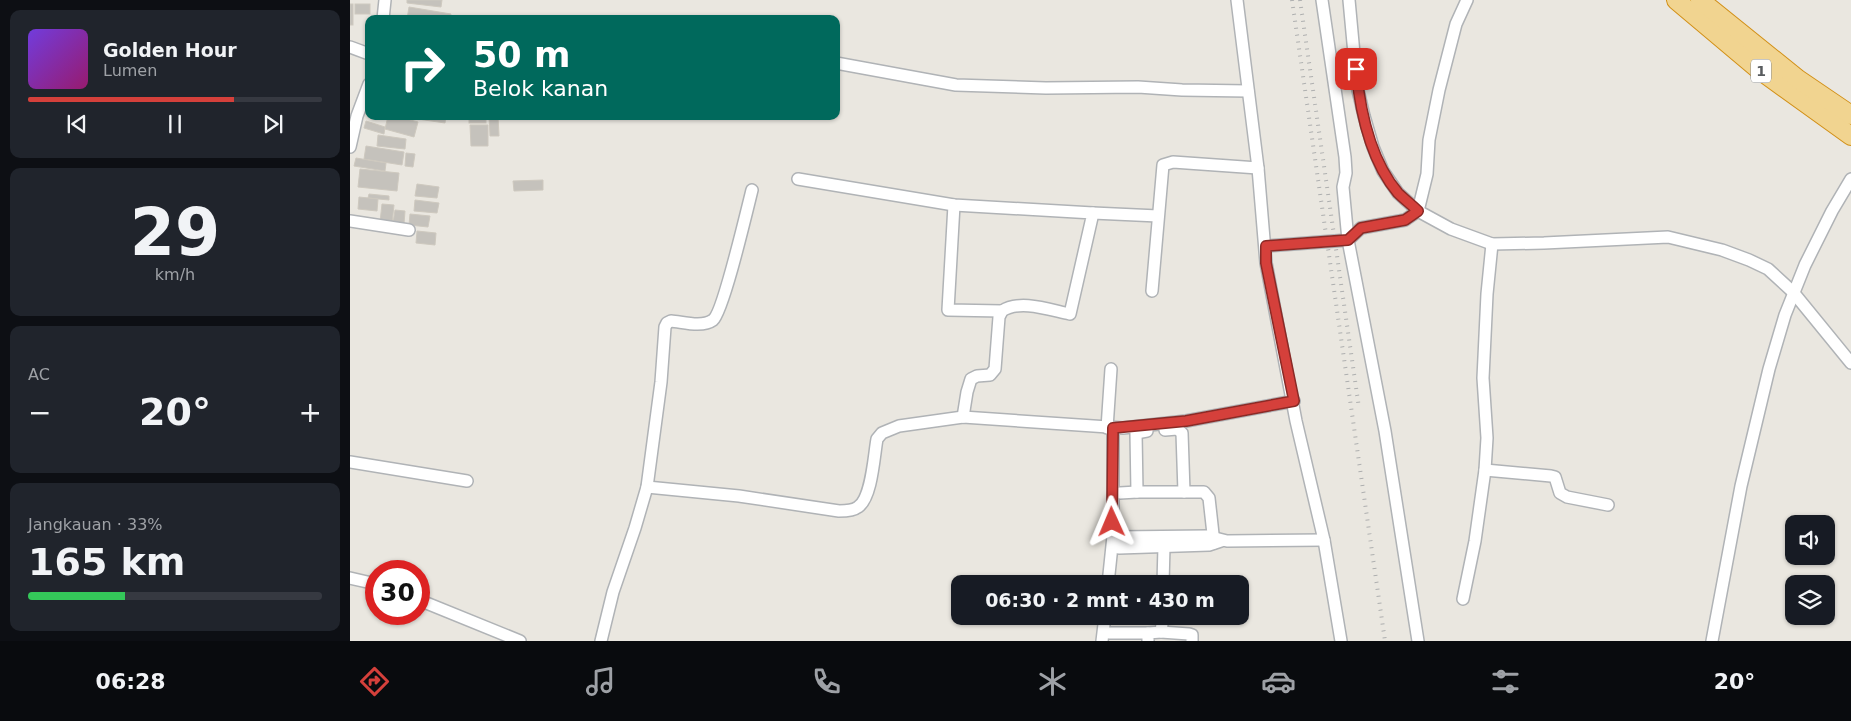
<!DOCTYPE html>
<html lang="id">
<head>
<meta charset="utf-8">
<style>
	:root { --surface:#171b24; --page:#20242c; --text:#f1f3f6; --muted:#9ea1a6; --line:#363941; --accent:#d5403b }
	body { margin:0; font-family:"DejaVu Sans",sans-serif; background:var(--page); color:var(--text); height:100vh; display:flex; flex-direction:column; font-size:19px; white-space:nowrap }
	* { box-sizing:border-box; margin:0 }
	p { font-size:16px; color:var(--muted) }
	.icon { flex:none; width:28px; height:28px; fill:none; stroke:currentColor; stroke-width:2; stroke-linecap:round; stroke-linejoin:round }
	.map { position:relative; flex:1; overflow:hidden }
	.side { display:flex; flex-direction:column; gap:10px; padding:10px; background:#0d0f14; width:350px }
	.side>* { flex:none }
	.top-card { position:absolute; left:15px; top:15px; width:475px; height:105px; border-radius:10px; box-shadow:0 1px 4px #0004; background:#00695c; color:#fff; overflow:hidden }
	.fabs { position:absolute; left:1435px; top:515px; display:grid; gap:10px }
	.fabs a { display:grid; place-items:center; width:50px; height:50px; border-radius:10px; background:var(--surface); box-shadow:0 1px 4px #0004; font-size:25px }
	.speed { position:absolute; left:15px; top:560px; display:flex; gap:10px; font-size:25px; font-weight:700; text-align:center }
	.speed>* { display:grid; place-content:center; width:65px; height:65px; border-radius:50%; background:var(--surface); box-shadow:0 1px 4px #0004; line-height:1 }
	.speed .limit { border:8px solid #d22; background:#fff; color:#111 }
	.pin { position:absolute; display:grid; place-items:center; width:42px; height:42px; color:#fff; margin:-21px; border-radius:10px; box-shadow:0 2px 8px #0006 }
	.me { position:absolute; width:55px; margin:-28px; rotate:359deg; stroke-linejoin:round; filter:drop-shadow(0 0 4px #0008) }
	.turn { display:flex; align-items:center; gap:18px; height:105px; padding:0 25px; font-size:22px }
	.turn .icon { width:65px; height:65px; stroke-width:2.5 }
	.turn b { display:block; font-size:35px; line-height:42px }
	.big { font-size:38px; font-weight:700; line-height:1.1 }
	.side .card { flex:1; display:flex; flex-direction:column; justify-content:center; gap:8px; min-width:0; padding:0 18px; border-radius:10px; background:var(--page) }
	.side .dial { align-items:center; gap:0 }
	.dial b { font-size:65px; line-height:1 }
	.song { display:flex; align-items:center; gap:15px }
	.cover { width:60px; height:60px; border-radius:8px; background:linear-gradient(135deg,hsl(260 70% 55%),hsl(320 70% 35%)) }
	.played { height:5px; border-radius:2px; background:linear-gradient(90deg,var(--accent) 70%,var(--line) 70%) }
	.keys { display:flex; justify-content:space-around; direction:ltr }
	.heat { display:flex; justify-content:space-between; align-items:center; font-size:28px; direction:ltr }
	.charge { height:8px; border-radius:4px; background:linear-gradient(90deg,#34c759 33%,var(--line) 0) }
	.trip { position:absolute; left:601px; top:575px; width:298px; height:50px; border-radius:10px; background:var(--surface); box-shadow:0 1px 4px #0004; font-weight:700; line-height:50px; text-align:center }
	.tabs { display:flex; height:80px; justify-content:space-around; align-items:center; background:#090b0e; color:var(--muted) }
	.tabs .icon { width:35px; height:35px }
	.tabs .current { color:var(--accent) }
	.tabs b { font-size:22px; color:var(--text) }
	main { display:flex; flex:1; min-height:0 }
	.map>svg:first-child { display:block }
	.building { fill:#c5c2bc; stroke:#cec9bf }
	.lines { fill:none; stroke-linecap:round; stroke-linejoin:round }
	.minor-casing { stroke:#b0b3b6; stroke-width:14 }
	.highway-casing { stroke:#d29017; stroke-width:20 }
	.minor { stroke:#fff; stroke-width:11 }
	.highway { stroke:#f1d490; stroke-width:18 }
	.rail { stroke:#aeafaf; stroke-width:4; stroke-dasharray:1 6; stroke-linecap:butt }
	.route-casing { stroke:#8a2a26; stroke-width:12 }
	.route { stroke:#d5403b; stroke-width:9 }
	.labels { text-anchor:middle; dominant-baseline:central; stroke-width:5; stroke-linejoin:round; paint-order:stroke }
	.shield { fill:#fff; stroke:#8b8d8f; stroke-width:1 }
	.shield-label { font-size:14px; font-weight:bold; fill:#595c5f }
</style>
</head>
<body>
<main>
<section class="side">
<div class="card">
<div class="song"><i class="cover"></i><div><b>Golden Hour</b><p>Lumen</p></div></div>
<div class="played"></div>
<div class="keys"><svg class="icon" aria-label="previous" viewBox="0 0 24 24"><path d="M18 5L8 12l10 7zM5 5v14"/></svg><svg class="icon" aria-label="pause" viewBox="0 0 24 24"><path d="M8 5v14M16 5v14"/></svg><svg class="icon" aria-label="next" viewBox="0 0 24 24"><path d="M6 5l10 7-10 7zM19 5v14"/></svg></div>
</div>
<div class="card dial"><b>29</b><p>km/h</p></div>
<div class="card"><p>AC</p>
<div class="heat"><a>−</a><b class="big">20°</b><a>+</a></div>
</div>
<div class="card"><p>Jangkauan · 33%</p><b class="big">165 km</b><div class="charge"></div></div>
</section>
<div class="map">
<svg width="1501" height="641" viewBox="0 0 1501 641">
	<rect width="100%" height="100%" fill="#eae7e0"/>
	<g class="building">
		<path d="M57 0H92L91 7 57 3Z"/>
		<rect x="0" y="4" width="3" height="21"/>
		<rect x="5" y="4" width="15" height="10"/>
		<path d="M59 7 101 14 100 19H57Z"/>
		<path d="M38 116H45L68 122 64 137 35 129Z"/>
		<path d="M68 116H96L95 123 68 119Z"/>
		<rect x="119" y="116" width="17" height="7"/>
		<path d="M139 116H148L149 136H140Z"/>
		<path d="M16 121 35 127 34 134 14 128Z"/>
		<path d="M120 125H138V146H121Z"/>
		<path d="M28 135 56 139 55 149 27 146Z"/>
		<path d="M16 146 54 152 52 165 14 159Z"/>
		<path d="M56 153 65 154 63 167 55 166Z"/>
		<path d="M6 158 36 163 35 171 4 166Z"/>
		<path d="M10 169 49 173 47 191 8 187Z"/>
		<path d="M193 180V190L164 191 163 181Z"/>
		<path d="M67 184 89 187 87 198 65 196Z"/>
		<path d="M19 194 39 196V200L18 198Z"/>
		<path d="M9 197 28 199 27 211 8 209Z"/>
		<path d="M65 200 89 203 87 213 64 211Z"/>
		<path d="M32 204 44 205 42 224 30 222Z"/>
		<path d="M45 210 55 211 54 224 43 223Z"/>
		<path d="M60 214 80 216 78 227 59 225Z"/>
		<path d="M67 231 86 233 85 245 66 243Z"/>
	</g>
	<g class="lines">
		<defs>
			<g id="minor">
				<path d="M887 0 908 168 916 263 946 421 974 540 991 641"/>
				<path d="M972 0 995 157 996 173 993 187 998 240 1035 431 1068 641"/>
				<path d="M999 0 1007 86 1014 116 1023 147 1033 171 1048 193 1068 211 1101 229 1142 244 1194 243 1318 237 1372 250 1399 260 1418 269 1443 292 1501 363"/>
				<path d="M33 19 35 0"/>
				<path d="M0 47 19 54"/>
				<path d="M486 63 606 85 696 88 788 87 832 90 898 91"/>
				<path d="M0 147 7 116 19 84"/>
				<path d="M448 179 604 205 743 213 720 314C700 310 670 299 652 311L649 317 645 369 640 375 627 376 621 379 617 392 613 417"/>
				<path d="M604 205 598 310 652 311"/>
				<path d="M743 213 808 216"/>
				<path d="M0 221 59 230"/>
				<path d="M916 246 998 240 1011 228 1055 220 1068 211 1077 174 1079 140 1089 90 1106 24 1117 0"/>
				<path d="M802 291 813 165 823 162 908 168"/>
				<path d="M757 428 761 369"/>
				<path d="M815 430 827 429 832 433 834 492"/>
				<path d="M797 431 786 433 787 492H854L859 498 864 543"/>
				<path d="M0 462 117 481"/>
				<path d="M1135 470 1201 476 1205 477 1210 493 1217 497 1258 505"/>
				<path d="M297 487 389 496 489 511C495 511 503 511 508 507 522 498 524 455 527 439L532 433 549 426 613 417 773 428 836 421 944 401"/>
				<path d="M770 493 787 492"/>
				<path d="M871 541 859 545 769 548 767 546V537L857 536 877 541 974 540"/>
				<path d="M0 578 26 584"/>
				<path d="M758 584 763 536V428"/>
				<path d="M813 584 814 546"/>
				<path d="M1113 599 1125 541 1135 470 1137 438 1133 378 1137 294 1142 244"/>
				<path d="M69 600 170 641"/>
				<path d="M811 632 839 634 842 635V641"/>
				<path d="M759 633H798"/>
				<path d="M798 640V633L811 632 813 616"/>
				<path d="M251 641 263 592 285 528 297 487 311 382 315 327 317 323 321 321C333 322 352 328 363 320 373 312 397 210 402 190"/>
				<path d="M752 641 755 616"/>
				<path d="M1362 641 1391 486 1419 369 1435 315 1455 265 1482 211 1501 179"/>
			</g>
			<g id="highway">
				<path d="M1326 0 1408 69 1501 136"/>
				<path d="M1350 0 1448 79 1501 115"/>
			</g>
		</defs>
		<use href="#minor" class="minor-casing"/>
		<use href="#highway" class="highway-casing"/>
		<use href="#minor" class="minor"/>
		<use href="#highway" class="highway"/>
		<g class="rail">
			<path d="M942 0 1035 641"/>
			<path d="M950 0 1009 408"/>
		</g>
	</g>
	<g class="lines">
		<defs>
			<path id="route" d="M762 522 763 428 836 421 944 401 916 263V246L998 240 1011 228 1055 220 1068 211C1062 205 1054 199 1048 193 1020 160 1010 111 1006 69"/>
		</defs>
		<use href="#route" class="route-casing"/>
		<use href="#route" class="route"/>
	</g>
	<g class="labels">
		<rect class="shield" x="1401" y="59.5" width="20" height="23" rx="4"/>
		<g class="shield-label">
			<text x="1411" y="71">1</text>
		</g>
	</g>
</svg>
<div class="fabs">
<a><svg class="icon" aria-label="sound" viewBox="0 0 24 24"><path d="M4 9h4l5-4v14l-5-4H4zM17 9q2 3 0 6"/></svg></a>
<a><svg class="icon" aria-label="layers" viewBox="0 0 24 24"><path d="M12 4l9 5-9 5-9-5zM3 14l9 5 9-5"/></svg></a>
</div>
<div class="speed"><div class="limit">30</div></div>
<div class="pin" style="left:1006px;top:69px;background:#d93025"><svg class="icon" aria-label="arrive" viewBox="0 0 24 24"><path d="M6 21V4h12l-3 4 3 4H6"/></svg></div>
<svg class="me" style="left:762px;top:522px" viewBox="-20 -20 40 40"><path d="M0-17L14 15 0 8-14 15z" fill="#d5403b" stroke="#fff" stroke-width="4"/></svg>
<div class="trip">06:30 · 2 mnt · 430 m</div>
<div class="top-card">
<div class="turn"><svg class="icon" aria-label="right" viewBox="0 0 24 24"><path d="M7 20v-9h11M14 6l5 5-5 5"/></svg><div><b>50 m</b>Belok kanan</div></div>
</div>
</div>
</main>
<nav class="tabs">
<b>06:28</b>
<svg class="icon current" aria-label="directions" viewBox="0 0 24 24"><path d="M12 3l9 9-9 9-9-9zM9 14v-3h6M13 9l2 2-2 2"/></svg>
<svg class="icon" aria-label="music" viewBox="0 0 24 24"><path d="M9 18V5l10-2v13"/><circle cx="6" cy="18" r="3"/><circle cx="16" cy="16" r="3"/></svg>
<svg class="icon" aria-label="phone" viewBox="0 0 24 24"><path d="M5 4h4l2 5-3 2q2 4 5 5l2-3 5 2v4C11 20 4 13 5 4z"/></svg>
<svg class="icon" aria-label="climate" viewBox="0 0 24 24"><path d="M12 3v18M4 7l16 10M4 17L20 7"/></svg>
<svg class="icon" aria-label="car" viewBox="0 0 24 24"><path d="M5 17H2v-5l4-1 3-4h7l3 4 3 1v5h-3M9 17h6M6 11h13"/><circle cx="7" cy="17" r="2"/><circle cx="17" cy="17" r="2"/></svg>
<svg class="icon" aria-label="filters" viewBox="0 0 24 24"><path d="M4 7h16M4 17h16"/><circle cx="9" cy="7" r="2"/><circle cx="15" cy="17" r="2"/></svg>
<b>20°</b>
</nav>
</body>
</html>
